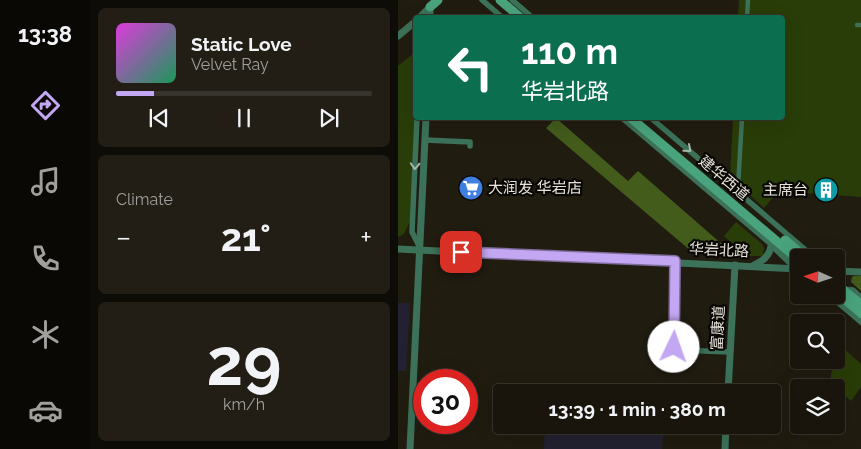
<!DOCTYPE html>
<html lang="en">
<head>
<meta charset="utf-8">
<style>
	:root { --surface:#19150c; --page:#221e15; --text:#f1f3f6; --muted:#9f9f9d; --line:#37342d; --accent:#c3a7f2 }
	body { margin:0; font-family:Raleway,"Noto Sans SC",sans-serif; background:var(--page); color:var(--text); height:100vh; display:flex; flex-direction:column; font-size:19px; white-space:nowrap }
	* { box-sizing:border-box; margin:0 }
	p { font-size:16px; color:var(--muted) }
	.icon { flex:none; width:28px; height:28px; fill:none; stroke:currentColor; stroke-width:2; stroke-linecap:round; stroke-linejoin:round }
	.map { position:relative; flex:1; overflow:hidden }
	.details { display:flex; flex-direction:column; gap:8px; padding:8px; background:#0e0c07; width:308px }
	.details>* { flex:none }
	.banner { position:absolute; left:15px; top:15px; width:372px; height:105px; border-radius:5px; box-shadow:0 5px 20px #0002,0 0 0 1px var(--line); background:#0b6e4f; color:#fff; overflow:hidden }
	.needle { width:32px; rotate:273deg }
	.tools { position:absolute; left:392px; top:249px; display:grid; gap:10px }
	.tools a { display:grid; place-items:center; width:55px; height:55px; border-radius:5px; background:var(--surface); box-shadow:0 5px 20px #0002,0 0 0 1px var(--line); font-size:25px }
	.speed { position:absolute; left:15px; top:369px; display:flex; gap:10px; font-size:25px; font-weight:700; text-align:center }
	.speed>* { display:grid; place-content:center; width:65px; height:65px; border-radius:50%; background:var(--surface); box-shadow:0 5px 20px #0002,0 0 0 1px var(--line); line-height:1 }
	.speed .limit { border:8px solid #d22; background:#fff; color:#111 }
	.pin { position:absolute; display:grid; place-items:center; width:42px; height:42px; color:#fff; margin:-21px; border-radius:10px; box-shadow:0 2px 8px #0006 }
	.me { position:absolute; width:55px; margin:-28px; rotate:3deg; stroke-linejoin:round; filter:drop-shadow(0 0 4px #0008) }
	.turn { display:flex; align-items:center; gap:18px; height:105px; padding:0 25px; font-size:22px }
	.turn .icon { width:65px; height:65px; stroke-width:2.5 }
	.turn b { display:block; font-size:35px; line-height:42px }
	.big { font-size:38px; font-weight:700; line-height:1.1 }
	.details .card { flex:1; display:flex; flex-direction:column; justify-content:center; gap:8px; min-width:0; padding:0 18px; border-radius:8px; background:var(--page) }
	.details .dial { align-items:center; gap:0 }
	.dial b { font-size:65px; line-height:1 }
	.song { display:flex; align-items:center; gap:15px }
	.cover { width:60px; height:60px; border-radius:8px; background:linear-gradient(135deg,hsl(300 70% 55%),hsl(150 70% 35%)) }
	.played { height:5px; border-radius:2px; background:linear-gradient(90deg,var(--accent) 15%,var(--line) 15%) }
	.keys { display:flex; justify-content:space-around; direction:ltr }
	.heat { display:flex; justify-content:space-between; align-items:center; font-size:28px; direction:ltr }
	.trip { position:absolute; left:95px; top:384px; width:288px; height:50px; border-radius:5px; background:var(--surface); box-shadow:0 5px 20px #0002,0 0 0 1px var(--line); font-weight:700; line-height:50px; text-align:center }
	main { display:flex; flex:1; min-height:0 }
	.tab-bar { display:flex; flex-direction:column; width:90px; justify-content:space-around; align-items:center; background:#0a0805; color:var(--muted) }
	.tab-bar .icon { width:35px; height:35px }
	.tab-bar .selected { color:var(--accent) }
	.tab-bar b { font-size:22px; color:var(--text) }
	.map>svg:first-child { display:block }
	.education { fill:#232131 }
	.green { fill:#293d08 }
	.forest { fill:#435c1c }
	.lines { fill:none; stroke-linecap:round; stroke-linejoin:round }
	.pedestrian { stroke:#3c7259; stroke-width:4.5 }
	.minor { stroke:#3c7259; stroke-width:5.5 }
	.tertiary { stroke:#3c7259; stroke-width:7 }
	.secondary { stroke:#49a37c; stroke-width:9 }
	.oneway { stroke:#a3b6a7 }
	.route-casing { stroke:#7f6d9d; stroke-width:12 }
	.route { stroke:#c3a7f2; stroke-width:9 }
	.labels { text-anchor:middle; dominant-baseline:central; stroke-width:4.5; stroke-linejoin:round; paint-order:stroke }
	.street-label { font-size:15px; fill:#e7e3db; stroke:#090703 }
	.poi-label { font-size:15px; fill:#e7e3db; stroke:#090703; text-anchor:start }
</style>
</head>
<body>
<main>
<nav class="tab-bar">
<b>13:38</b>
<svg class="icon selected" aria-label="directions" viewBox="0 0 24 24"><path d="M12 3l9 9-9 9-9-9zM9 14v-3h6M13 9l2 2-2 2"/></svg>
<svg class="icon" aria-label="music" viewBox="0 0 24 24"><path d="M9 18V5l10-2v13"/><circle cx="6" cy="18" r="3"/><circle cx="16" cy="16" r="3"/></svg>
<svg class="icon" aria-label="phone" viewBox="0 0 24 24"><path d="M5 4h4l2 5-3 2q2 4 5 5l2-3 5 2v4C11 20 4 13 5 4z"/></svg>
<svg class="icon" aria-label="climate" viewBox="0 0 24 24"><path d="M12 3v18M4 7l16 10M4 17L20 7"/></svg>
<svg class="icon" aria-label="car" viewBox="0 0 24 24"><path d="M5 17H2v-5l4-1 3-4h7l3 4 3 1v5h-3M9 17h6M6 11h13"/><circle cx="7" cy="17" r="2"/><circle cx="17" cy="17" r="2"/></svg>
</nav>
<section class="details">
<div class="card">
<div class="song"><i class="cover"></i><div><b>Static Love</b><p>Velvet Ray</p></div></div>
<div class="played"></div>
<div class="keys"><svg class="icon" aria-label="previous" viewBox="0 0 24 24"><path d="M18 5L8 12l10 7zM5 5v14"/></svg><svg class="icon" aria-label="pause" viewBox="0 0 24 24"><path d="M8 5v14M16 5v14"/></svg><svg class="icon" aria-label="next" viewBox="0 0 24 24"><path d="M6 5l10 7-10 7zM19 5v14"/></svg></div>
</div>
<div class="card"><p>Climate</p>
<div class="heat"><a>−</a><b class="big">21°</b><a>+</a></div>
</div>
<div class="card dial"><b>29</b><p>km/h</p></div>
</section>
<div class="map">
<svg width="464" height="449" viewBox="0 0 464 449">
	<rect width="100%" height="100%" fill="#211c10"/>
	<g class="education">
		<path d="M0 303H12L8 371H0Z"/>
		<path d="M147 425H266L264 449H146Z"/>
	</g>
	<g class="green">
		<path d="M341 0H463V197L380 191 366 208 332 177 335 118H385V18L340 17Z"/>
		<path d="M17 52 18 118 12 221 6 234 0 237V66Z"/>
		<path d="M338 222 364 244 366 248 365 256H348L326 236Z"/>
		<path d="M441 344 463 364V387L453 401 438 387V379H432Z"/>
	</g>
	<g class="forest">
		<path d="M158 118 230 181 240 171 333 252 293 251 148 128Z"/>
		<path d="M456 276H463V291L453 282 454 277Z"/>
	</g>
	<g class="lines">
		<g class="pedestrian">
			<path d="M349 18 350 0"/>
			<path d="M459 25H464"/>
			<path d="M340 187 344 118"/>
		</g>
		<g class="minor">
			<path d="M84 0 105 18"/>
			<path d="M114 0 135 18"/>
			<path d="M19 118 14 232 22 248"/>
			<path d="M224 118 374 245"/>
			<path d="M253 118 417 258"/>
			<path d="M27 140 72 142V146"/>
			<path d="M277 261 276 347 280 350 332 352"/>
			<path d="M446 289 455 290 464 298"/>
			<path d="M431 295 464 323"/>
		</g>
		<g class="tertiary">
			<path d="M21 18 32 7"/>
			<path d="M32 18V7"/>
			<path d="M0 36 18 21"/>
			<path d="M374 245 399 269"/>
			<path d="M0 249 401 269"/>
			<path d="M356 265C370 259 374 251 374 236"/>
			<path d="M439 271 464 272"/>
			<path d="M330 392 337 265"/>
			<path d="M12 449 28 118"/>
			<path d="M327 449 328 425"/>
		</g>
		<g class="secondary">
			<path d="M102 0 123 18"/>
			<path d="M32 7 40 0"/>
			<path d="M233 118 401 260"/>
			<path d="M387 240 408 258"/>
			<path d="M439 285 464 305"/>
			<path d="M439 293 464 314"/>
		</g>
	</g>
	<defs><path id="oneway-chevron" d="M-2-3.5L2.5 0L-2 3.5" fill="none" stroke-width="1.6" stroke-linecap="round" stroke-linejoin="round" transform="scale(1.25)"/></defs>
	<g class="oneway">
		<use href="#oneway-chevron" transform="translate(290 149) rotate(41)"/>
		<use href="#oneway-chevron" transform="translate(17 166) rotate(93)"/>
	</g>
	<g class="lines">
		<defs>
			<path id="route" d="M63 252 277 261 276 347"/>
		</defs>
		<use href="#route" class="route-casing"/>
		<use href="#route" class="route"/>
	</g>
	<defs>
		<symbol id="supermarket-disc" viewBox="-11 -11 22 22"><circle r="9.5" fill="#3f7fe0" stroke="#090703"/><path d="M-6-5.5h2.5l.6 2H6L4.5 2H-2.5L-4.4-4H-6ZM-1.5 3.2a1.3 1.3 0 1 0 .1 0ZM3 3.2a1.3 1.3 0 1 0 .1 0Z" fill="#fff"/></symbol>
		<symbol id="building-disc" viewBox="-11 -11 22 22"><circle r="9.5" fill="#0f9aa8" stroke="#090703"/><path d="M-4-6H4V6H1V3H-1V6H-4ZM-2.5-4.3h1.7v1.8h-1.7ZM.8-4.3h1.7v1.8H.8ZM-2.5-1h1.7V.8h-1.7ZM.8-1h1.7V.8H.8Z" fill="#fff"/></symbol>
	</defs>
	<g fill-rule="evenodd">
		<use href="#supermarket-disc" x="59" y="174" width="28" height="28"/>
		<use href="#building-disc" x="414" y="176" width="28" height="28"/>
	</g>
	<g class="labels">
		<g class="street-label">
			<text transform="translate(326 178) rotate(40)">建华西道</text>
			<text transform="translate(321 250) rotate(3)">华岩北路</text>
			<text transform="translate(320 328) rotate(-87)">富康道</text>
		</g>
		<g class="poi-label">
			<text x="90" y="188">大润发 华岩店</text>
			<text x="410" y="190" text-anchor="end">主席台</text>
		</g>
	</g>
</svg>
<div class="tools">
<a><svg class="needle" viewBox="-14 -14 28 28"><path d="M0-13l5 13h-10z" fill="#e53935"/><path d="M0 13l5-13h-10z" fill="#9f9f9d"/></svg></a>
<a><svg class="icon" aria-label="search" viewBox="0 0 24 24"><circle cx="10" cy="10" r="6"/><path d="M15 15l6 6"/></svg></a>
<a><svg class="icon" aria-label="layers" viewBox="0 0 24 24"><path d="M12 4l9 5-9 5-9-5zM3 14l9 5 9-5"/></svg></a>
</div>
<div class="speed"><div class="limit">30</div></div>
<div class="pin" style="left:63px;top:252px;background:#d93025"><svg class="icon" aria-label="arrive" viewBox="0 0 24 24"><path d="M6 21V4h12l-3 4 3 4H6"/></svg></div>
<svg class="me" style="left:276px;top:347px" viewBox="-20 -20 40 40"><circle r="19" fill="#fff"/><path d="M0-13L10 11 0 6-10 11z" fill="#c3a7f2"/></svg>
<div class="trip">13:39 · 1 min · 380 m</div>
<div class="banner">
<div class="turn"><svg class="icon" aria-label="left" viewBox="0 0 24 24"><path d="M17 20v-9H6M10 6l-5 5 5 5"/></svg><div><b>110 m</b>华岩北路</div></div>
</div>
</div>
</main>
</body>
</html>
